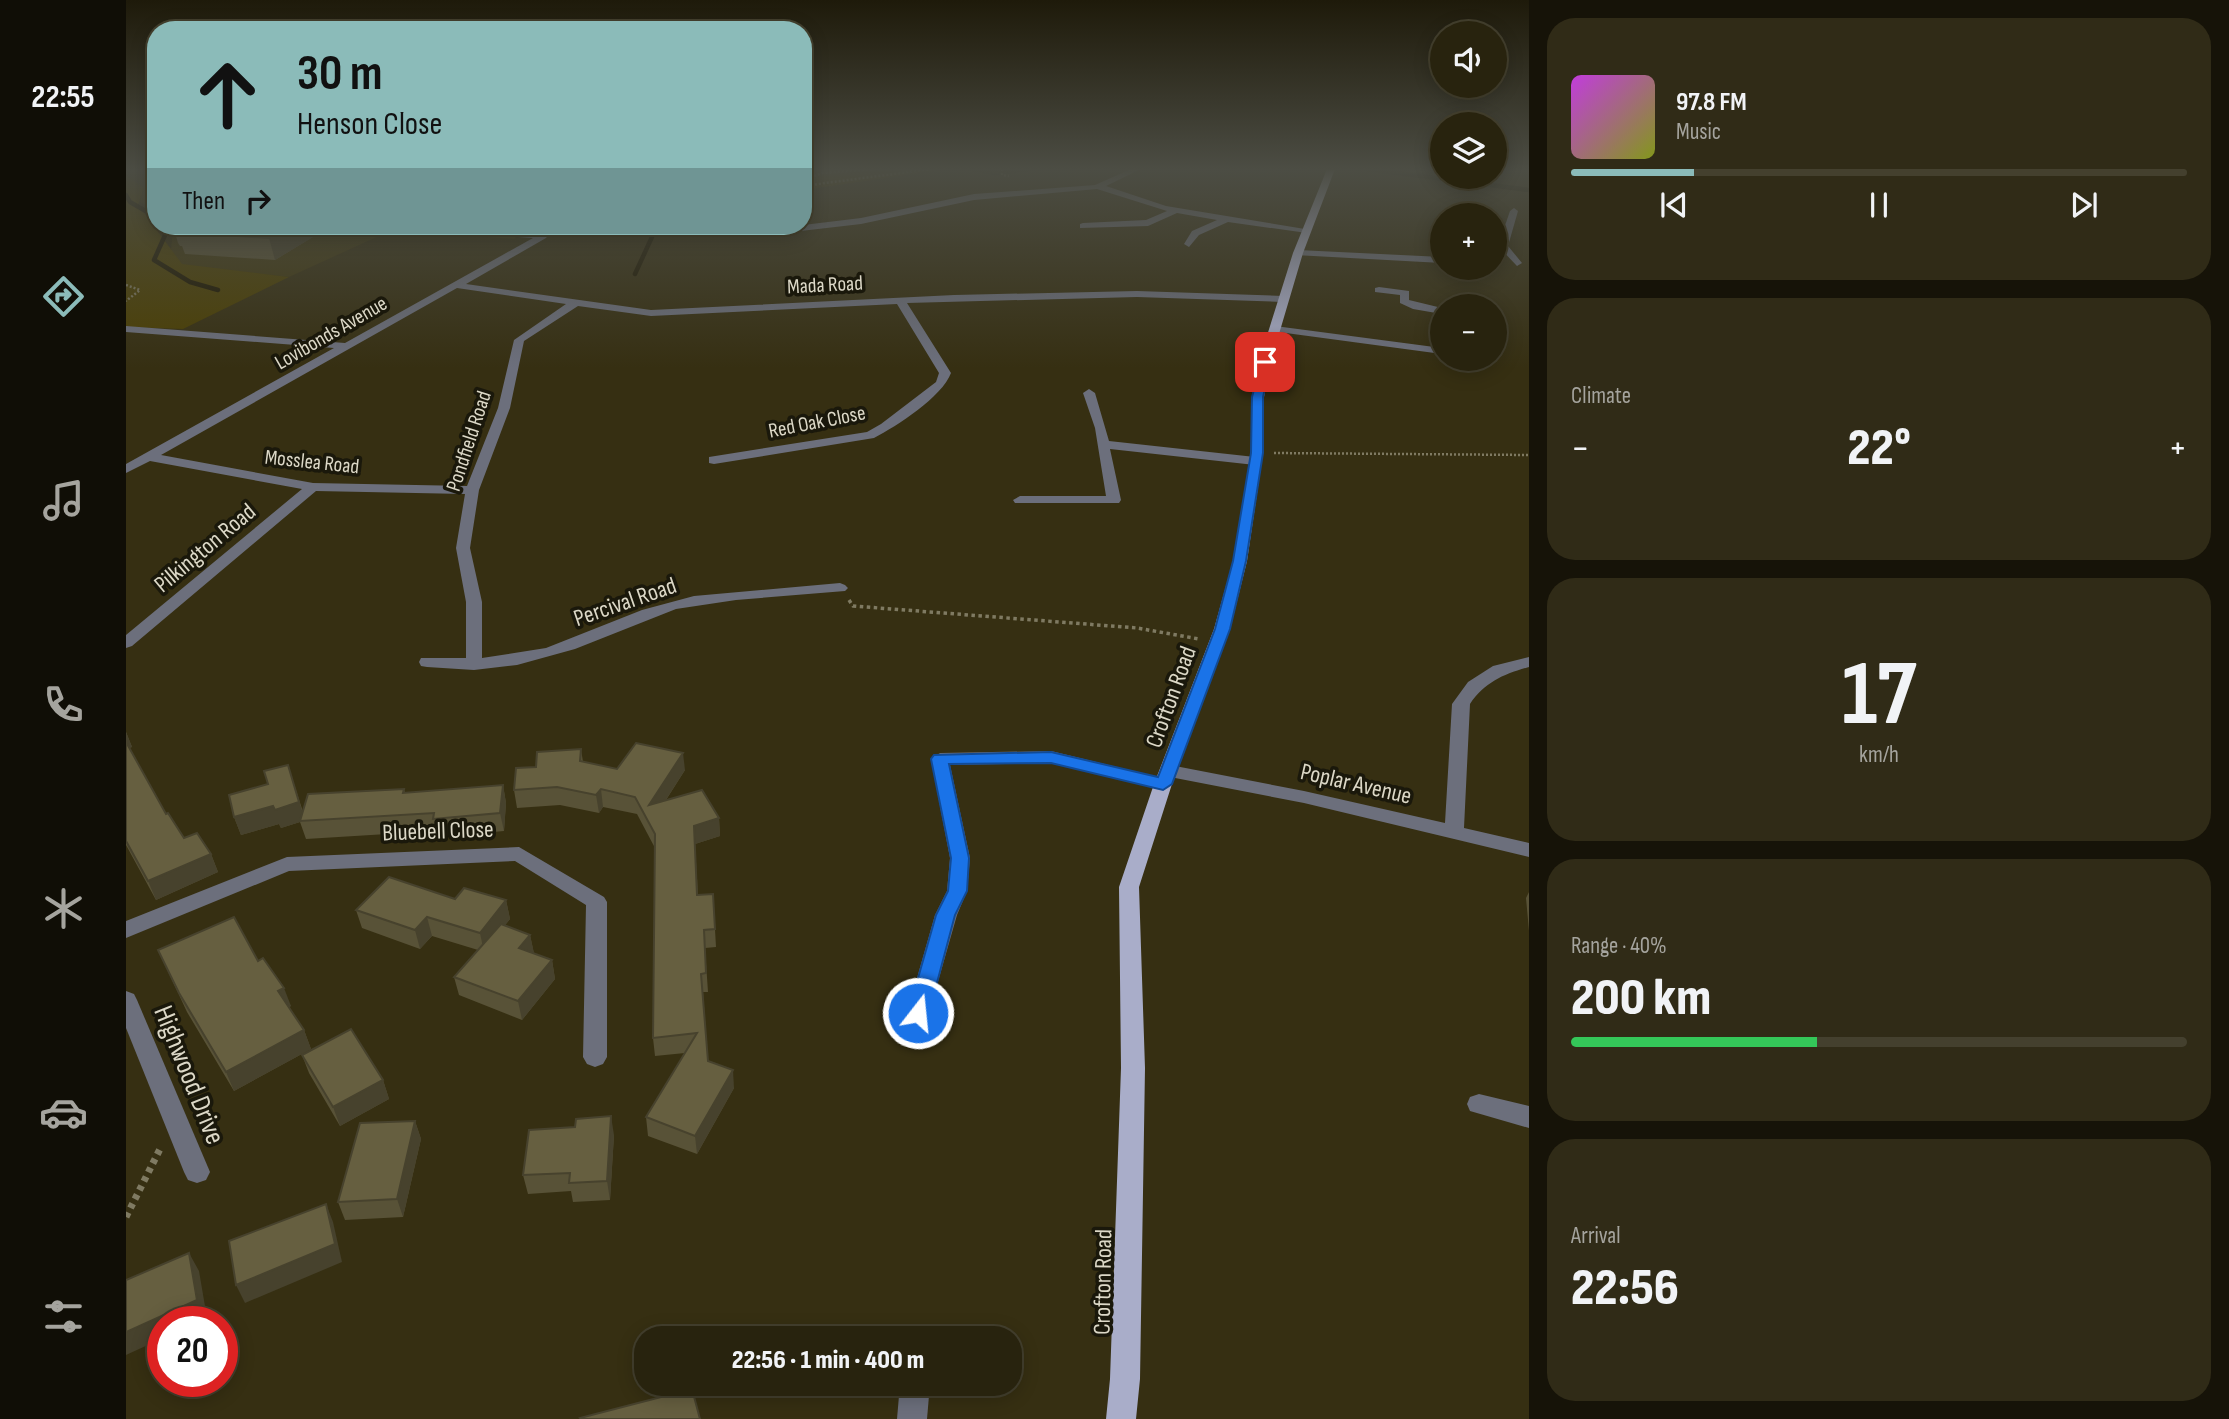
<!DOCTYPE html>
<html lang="en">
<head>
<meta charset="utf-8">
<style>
	:root { --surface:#28230e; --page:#302b17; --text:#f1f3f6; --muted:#a5a49e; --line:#44402e; --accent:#8bbbb9 }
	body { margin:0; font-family:"Sofia Sans Condensed",sans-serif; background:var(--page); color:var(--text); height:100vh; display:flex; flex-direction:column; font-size:26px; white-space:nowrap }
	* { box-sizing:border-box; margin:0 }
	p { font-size:23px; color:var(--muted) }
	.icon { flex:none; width:38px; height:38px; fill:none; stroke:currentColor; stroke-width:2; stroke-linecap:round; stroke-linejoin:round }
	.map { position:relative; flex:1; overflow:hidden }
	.side { display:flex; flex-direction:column; gap:18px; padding:18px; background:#161308; width:700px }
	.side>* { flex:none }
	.guide { position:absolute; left:21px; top:21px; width:665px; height:214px; border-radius:28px; box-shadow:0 4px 18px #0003,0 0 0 2px var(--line); background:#8bbbb9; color:#111; overflow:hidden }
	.tools { position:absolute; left:1304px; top:21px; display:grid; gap:14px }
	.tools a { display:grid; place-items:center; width:77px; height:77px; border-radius:50%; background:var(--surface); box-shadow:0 4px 18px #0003,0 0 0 2px var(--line); font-size:35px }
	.speed { position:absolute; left:21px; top:1306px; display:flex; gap:14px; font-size:35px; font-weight:700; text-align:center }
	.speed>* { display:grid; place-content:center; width:91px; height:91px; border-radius:50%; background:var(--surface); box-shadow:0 4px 18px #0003,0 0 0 2px var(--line); line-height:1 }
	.speed .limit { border:10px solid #d22; background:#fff; color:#111 }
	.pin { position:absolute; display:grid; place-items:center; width:60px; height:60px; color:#fff; margin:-30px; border-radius:14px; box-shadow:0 4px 10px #0006 }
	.me { position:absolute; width:77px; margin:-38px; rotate:16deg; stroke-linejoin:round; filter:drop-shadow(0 0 5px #0008) }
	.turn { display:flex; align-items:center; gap:24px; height:147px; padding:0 35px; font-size:32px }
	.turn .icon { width:91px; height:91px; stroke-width:2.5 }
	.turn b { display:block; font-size:49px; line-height:60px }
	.then { display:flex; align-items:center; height:66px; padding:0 35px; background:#0003; gap:14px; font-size:26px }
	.big { font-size:52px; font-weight:800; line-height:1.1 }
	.side .widget { flex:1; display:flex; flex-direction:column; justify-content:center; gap:10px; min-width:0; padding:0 24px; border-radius:28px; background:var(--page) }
	.side .dial { align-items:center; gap:0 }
	.dial b { font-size:91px; line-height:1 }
	.song { display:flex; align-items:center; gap:21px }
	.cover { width:84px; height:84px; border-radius:10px; background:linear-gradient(135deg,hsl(290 70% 55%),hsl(70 70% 35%)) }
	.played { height:7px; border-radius:4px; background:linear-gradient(90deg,var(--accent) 20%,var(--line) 20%) }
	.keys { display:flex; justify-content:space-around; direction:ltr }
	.heat { display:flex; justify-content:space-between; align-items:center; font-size:38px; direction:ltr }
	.charge { height:10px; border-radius:5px; background:linear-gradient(90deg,#34c759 40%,var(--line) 0) }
	.trip { position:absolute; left:508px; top:1326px; width:388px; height:70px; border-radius:28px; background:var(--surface); box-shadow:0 4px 18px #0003,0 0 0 2px var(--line); font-weight:800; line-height:70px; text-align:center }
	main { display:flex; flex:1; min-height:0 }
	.tab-bar { display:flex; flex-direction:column; width:126px; justify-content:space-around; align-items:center; background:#100e06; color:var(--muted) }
	.tab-bar .icon { width:49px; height:49px }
	.tab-bar .selected { color:var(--accent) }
	.tab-bar b { font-size:32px; color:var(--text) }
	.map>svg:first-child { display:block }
	.built { fill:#403811 }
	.green { fill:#4b3f02 }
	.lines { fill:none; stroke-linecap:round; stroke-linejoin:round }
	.stream { stroke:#1c1600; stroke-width:4.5 }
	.path-far2 { stroke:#7f7a62; stroke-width:2.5; stroke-dasharray:2 2; stroke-linecap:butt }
	.path-far1 { stroke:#7f7a62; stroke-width:3.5; stroke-dasharray:3.5 3.5; stroke-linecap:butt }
	.path { stroke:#7f7a62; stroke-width:7; stroke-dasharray:5 5; stroke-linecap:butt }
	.minor { fill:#6c6f7c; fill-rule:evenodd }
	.major { fill:#a9adc9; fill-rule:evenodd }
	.wall { fill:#585237 }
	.shaded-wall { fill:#47422d }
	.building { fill:#665f40; stroke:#47422d; stroke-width:2 }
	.route { fill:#1a73e8; stroke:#114b97; stroke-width:2 }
	.labels { text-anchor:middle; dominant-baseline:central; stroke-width:7; stroke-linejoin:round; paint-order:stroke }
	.far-street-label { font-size:21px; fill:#dcd8c7; stroke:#1a180b }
	.street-label { font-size:24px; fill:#dcd8c7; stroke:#1a180b }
	.near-street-label { font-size:28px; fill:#dcd8c7; stroke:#1a180b }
</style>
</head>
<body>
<main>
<nav class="tab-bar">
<b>22:55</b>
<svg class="icon selected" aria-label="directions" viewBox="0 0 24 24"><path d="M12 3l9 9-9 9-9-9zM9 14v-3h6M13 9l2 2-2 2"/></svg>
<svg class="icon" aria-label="music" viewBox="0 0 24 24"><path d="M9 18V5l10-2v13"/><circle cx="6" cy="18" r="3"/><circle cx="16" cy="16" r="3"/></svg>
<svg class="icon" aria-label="phone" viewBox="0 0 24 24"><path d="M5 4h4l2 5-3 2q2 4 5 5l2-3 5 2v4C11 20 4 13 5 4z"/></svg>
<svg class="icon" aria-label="climate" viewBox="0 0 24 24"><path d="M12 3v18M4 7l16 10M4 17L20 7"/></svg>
<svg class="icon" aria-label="car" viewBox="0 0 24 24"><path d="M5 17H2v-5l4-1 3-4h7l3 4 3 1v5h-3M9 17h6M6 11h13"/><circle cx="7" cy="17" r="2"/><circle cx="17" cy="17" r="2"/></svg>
<svg class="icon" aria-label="filters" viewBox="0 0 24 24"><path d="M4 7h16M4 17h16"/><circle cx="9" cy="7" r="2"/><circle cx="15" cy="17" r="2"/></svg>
</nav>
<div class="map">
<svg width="1403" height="1419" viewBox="0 0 1403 1419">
	<rect width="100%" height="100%" fill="#362f12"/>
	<g class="built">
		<path d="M0 169H30V210L14 202 18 188 0 175Z"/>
		<path d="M47 226H377L401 227 388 239 266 230 163 277 44 264Z"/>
	</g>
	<g class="green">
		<path d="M677 169H822L677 190Z"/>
		<path d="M0 175 18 188 12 205 56 264 163 277 57 329 0 327Z"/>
	</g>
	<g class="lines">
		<g class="stream">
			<path d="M847 169 869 173 904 169"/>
			<path d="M1241 169 1403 190"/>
			<path d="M0 195 4 202 30 217"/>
			<path d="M32 226 40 233 28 260 64 282 92 290"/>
			<path d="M509 274 531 226"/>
		</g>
		<g class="path-far2">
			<path d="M876 169V175L883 176"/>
			<path d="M677 180 696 173 749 169"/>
			<path d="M677 186 805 169"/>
			<path d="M0 285 14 290 0 301"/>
			<path d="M1148 453 1403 455"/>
		</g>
		<path class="path-far1" d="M723 600 727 606 1011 628 1073 639"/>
		<path class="path" d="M0 1217 34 1149"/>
		<g class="minor">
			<path d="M1005 169H1015L980 186 1040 206 1185 230 1181 233 1102 222 1073 235 1063 247 1058 244 1066 231 1091 220 1051 213 1022 226 954 228V224L957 223 1020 220 1041 211 971 189 848 200 735 224 624 237 619 234 618 226H626L628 231 735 218 848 194 969 185Z"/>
			<path d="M1388 208 1392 211 1382 246 1396 263 1391 266 1372 246 1384 211Z"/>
			<path d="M241 226H251L241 234H235V230Z"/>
			<path d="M266 226 415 233 421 226H430L420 238 340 284 525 310 828 295 1011 291 1157 296 1162 299 1157 302 1011 297 781 303 825 373C816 397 771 426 748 438L588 464 583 463V457L741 432 755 424 810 382 813 373 771 304 525 316 452 306 398 341 384 408 353 490 344 548 356 602V658L420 648 516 610 568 596 714 583 719 585 722 588 719 591 610 600 550 609 449 649 391 665 348 670 301 667 295 666 293 662 295 658H340V602L330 548 339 494 190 491 6 646 0 648V635L176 489 24 461 0 473V464L208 348 0 332V326L219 343 407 238 270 229ZM331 288 440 304 388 340 372 408 341 486 187 483 35 455Z"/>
			<path d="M1172 250 1316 257V263L1169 255 1167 253Z"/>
			<path d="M1253 287 1283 291V300L1316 308V314L1287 309 1274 303V295L1249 292V288Z"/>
			<path d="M1149 326 1316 348V354L1145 331 1144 329Z"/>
			<path d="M1322 359H1332L1333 360 1327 363Z"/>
			<path d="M963 389 969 393 983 441 1129 457 1136 461 1129 465 984 449 995 500 993 503H889L887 500 894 496H980L969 428 957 393Z"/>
			<path d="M1403 657V667C1378 674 1359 682 1344 704L1338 828 1403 843V857L1178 803 1044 777 1035 771 1044 765 1178 791 1319 823 1326 704 1342 682 1367 666Z"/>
			<path d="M925 751 1044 780 1046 784 1044 788 1037 790 925 763 824 765 844 858 841 891 831 915 803 1013 800 1019 792 1022 784 1019 781 1013 809 915 821 891 824 858 805 759 814 753Z"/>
			<path d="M393 847 478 897 481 902V1057L477 1064 469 1067 461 1064 457 1057 460 905 389 861 163 871 0 938V921L161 857Z"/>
			<path d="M0 991 8 994 11 1000 84 1172 80 1180 71 1183 62 1180 58 1172 0 1028Z"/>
			<path d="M1353 1094 1403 1106V1128L1344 1111 1341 1104 1344 1097Z"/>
			<path d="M774 1384H804L801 1419H771Z"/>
		</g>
		<path class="major" d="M1201 169H1209L1177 253 1145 361 1138 397 1137 453 1121 561 1104 629 1046 784 1013 887 1019 1068 1014 1379 1010 1419H980L984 1379 995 1068 993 887 1028 784 1088 629 1107 561 1125 453 1126 397 1133 361 1167 253Z"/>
	</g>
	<g class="wall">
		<path d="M30 180V199L25 182Z"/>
		<path d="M47 226H205L149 260 59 254 56 246H54L52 243Z"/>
		<path d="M0 732 6 747 3 748 40 814 58 838 85 854 92 872 30 900 0 845Z"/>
		<path d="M455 749 457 762 491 769 559 770 540 800 593 818 594 836 569 844 572 895 587 894 590 947 579 948 582 992H577L582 1061 608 1088 571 1154 522 1136 520 1117 559 1053 529 1056 527 1038 529 848 511 814 477 807 473 813 434 805 391 808 388 790 410 767Z"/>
		<path d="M162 765 177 812 278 789 279 793 377 785 380 803 378 831 311 837 310 831 180 839 174 822 155 828 153 824 115 835 108 817Z"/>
		<path d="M1403 892V931L1400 898Z"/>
		<path d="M329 899 380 900 384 919 379 925 404 935 408 954 426 960 429 979 396 1020 333 995 328 977 352 950 306 936 294 949 236 928 230 910Z"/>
		<path d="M32 950 132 961 165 1006 163 1007 178 1030 185 1049 108 1091 61 1012Z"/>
		<path d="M176 1055 257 1080 263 1099 214 1126 183 1073Z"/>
		<path d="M289 1121 295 1139 277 1217 219 1220 212 1202Z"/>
		<path d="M488 1135 484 1200 447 1202 445 1191 402 1194 397 1175Z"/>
	</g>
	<g class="shaded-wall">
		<path d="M164 226H205L149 260 143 238Z"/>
		<path d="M0 732 6 747 1 749 0 746Z"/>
		<path d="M557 753 559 770 525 823 523 805Z"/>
		<path d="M162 765 179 820 174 821V822L155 828 153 824 115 835 108 817Z"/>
		<path d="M377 785 380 803 378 831 374 813Z"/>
		<path d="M475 789 477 807 473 813 470 795Z"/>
		<path d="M593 818 594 836 569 844 573 913 568 826Z"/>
		<path d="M85 854 92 872 30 900 22 881Z"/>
		<path d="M380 900 384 919 358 952 354 933Z"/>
		<path d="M301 917 306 936 294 949 289 930Z"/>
		<path d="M404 935 408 953 396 967 393 948Z"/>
		<path d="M426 960 429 979 396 1020 392 1001Z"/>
		<path d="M158 988 165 1006 159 1009 152 991Z"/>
		<path d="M178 1030 185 1049 108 1091 100 1072Z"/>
		<path d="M607 1070 608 1088 571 1154 569 1136Z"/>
		<path d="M257 1080 263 1099 214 1126 207 1107Z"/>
		<path d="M485 1116 488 1135 484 1200 481 1181Z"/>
		<path d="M289 1121 295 1139 277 1217 271 1199Z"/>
		<path d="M200 1204 207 1222 216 1262 119 1303 110 1285Z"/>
		<path d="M63 1253 73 1271 81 1318 75 1321H37V1338L0 1355V1332Z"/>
	</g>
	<g class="building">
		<path d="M64 226H164L143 238 52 232Z"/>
		<path d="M0 742 40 814 42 813 58 838 71 833 85 854 22 881 0 841Z"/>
		<path d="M510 743 557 753 523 805 576 790 593 818 568 826 571 895 587 894 589 929 578 930 580 973 575 974 582 1061 607 1070 569 1136 520 1117 571 1033 527 1038 529 834 509 797 475 789 470 795 431 787 388 790 390 768 410 767 411 752 455 749 454 761 491 769Z"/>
		<path d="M162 765 173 802 149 810 147 806 108 817 103 795 142 784 138 771Z"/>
		<path d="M377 785 374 813 307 819 308 813 174 821 182 794 278 789 277 793Z"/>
		<path d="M263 877 329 899 338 888 380 900 354 933 301 917 289 930 230 910Z"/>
		<path d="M108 917 132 961 137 958 158 988 152 991 178 1030 100 1072 53 993 32 950Z"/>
		<path d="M375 924 404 935 393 948 426 960 392 1001 328 977Z"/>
		<path d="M225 1029 257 1080 207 1107 176 1055Z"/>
		<path d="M485 1116 481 1181 443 1183 444 1173 397 1175 403 1130 449 1127 450 1119Z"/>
		<path d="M289 1121 271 1199 212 1202 234 1123Z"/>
		<path d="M200 1204 209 1244 110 1285 103 1241Z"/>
		<path d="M63 1253 71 1300 0 1332V1280Z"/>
		<path d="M566 1389 574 1419H455L454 1418Z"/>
	</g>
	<linearGradient id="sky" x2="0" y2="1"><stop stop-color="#1e1a0a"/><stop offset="0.46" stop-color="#4c4d44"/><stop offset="1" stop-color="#4c4d44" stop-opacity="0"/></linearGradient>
	<rect width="1403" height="368" fill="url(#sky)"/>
	<path class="route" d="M1136 359 1145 362 1137 397V453L1120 561 1104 629 1046 784 1037 790 925 763 823 764 843 858 841 891 829 915 803 1013 800 1019 792 1021 785 1019 782 1013 810 915 822 891 825 858 805 759 808 755 925 752 1032 777 1089 629 1107 561 1125 453 1126 397Z"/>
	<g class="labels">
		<g class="far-street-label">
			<text transform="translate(699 285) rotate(-3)">Mada Road</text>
			<text transform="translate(205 333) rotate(-30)">Lovibonds Avenue</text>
			<text transform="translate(691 422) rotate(-11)">Red Oak Close</text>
			<text transform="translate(343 441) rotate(-72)">Pondfield Road</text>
			<text transform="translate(186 462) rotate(6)">Mosslea Road</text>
		</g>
		<g class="street-label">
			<text transform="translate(79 548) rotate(-40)">Pilkington Road</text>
			<text transform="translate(499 602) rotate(-19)">Percival Road</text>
			<text transform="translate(1045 697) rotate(-70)">Crofton Road</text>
			<text transform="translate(1230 784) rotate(13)">Poplar Avenue</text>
			<text transform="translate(312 831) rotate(-2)">Bluebell Close</text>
			<text transform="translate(977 1282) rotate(-89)">Crofton Road</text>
		</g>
		<g class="near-street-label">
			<text transform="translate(63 1075) rotate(68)">Highwood Drive</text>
		</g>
	</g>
</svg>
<div class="tools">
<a><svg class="icon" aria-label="sound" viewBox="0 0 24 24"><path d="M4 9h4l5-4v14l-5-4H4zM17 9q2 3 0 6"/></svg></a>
<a><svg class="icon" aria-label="layers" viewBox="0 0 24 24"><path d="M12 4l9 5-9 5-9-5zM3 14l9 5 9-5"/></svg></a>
<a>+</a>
<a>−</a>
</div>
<div class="speed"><div class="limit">20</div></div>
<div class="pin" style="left:1139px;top:362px;background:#d93025"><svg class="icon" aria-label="arrive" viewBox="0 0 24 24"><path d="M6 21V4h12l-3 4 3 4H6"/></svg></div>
<svg class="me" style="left:792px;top:1013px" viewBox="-20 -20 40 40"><circle r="17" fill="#1a73e8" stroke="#fff" stroke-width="3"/><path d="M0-11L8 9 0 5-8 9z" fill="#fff"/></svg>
<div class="trip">22:56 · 1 min · 400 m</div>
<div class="guide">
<div class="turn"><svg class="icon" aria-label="ahead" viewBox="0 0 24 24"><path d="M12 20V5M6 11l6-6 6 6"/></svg><div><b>30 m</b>Henson Close</div></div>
<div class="then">Then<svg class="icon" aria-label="right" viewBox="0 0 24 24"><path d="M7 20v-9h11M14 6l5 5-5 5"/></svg></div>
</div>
</div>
<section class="side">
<div class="widget">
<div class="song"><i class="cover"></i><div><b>97.8 FM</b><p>Music</p></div></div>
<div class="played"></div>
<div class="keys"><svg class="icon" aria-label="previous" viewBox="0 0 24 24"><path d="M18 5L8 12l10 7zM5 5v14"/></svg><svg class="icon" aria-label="pause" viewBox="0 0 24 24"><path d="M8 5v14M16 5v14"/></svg><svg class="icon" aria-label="next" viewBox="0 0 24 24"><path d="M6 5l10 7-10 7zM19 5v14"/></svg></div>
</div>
<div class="widget"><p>Climate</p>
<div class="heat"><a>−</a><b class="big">22°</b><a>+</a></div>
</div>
<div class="widget dial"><b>17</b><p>km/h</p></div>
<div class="widget"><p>Range · 40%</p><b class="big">200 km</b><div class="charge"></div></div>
<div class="widget"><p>Arrival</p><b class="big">22:56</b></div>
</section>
</main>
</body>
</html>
